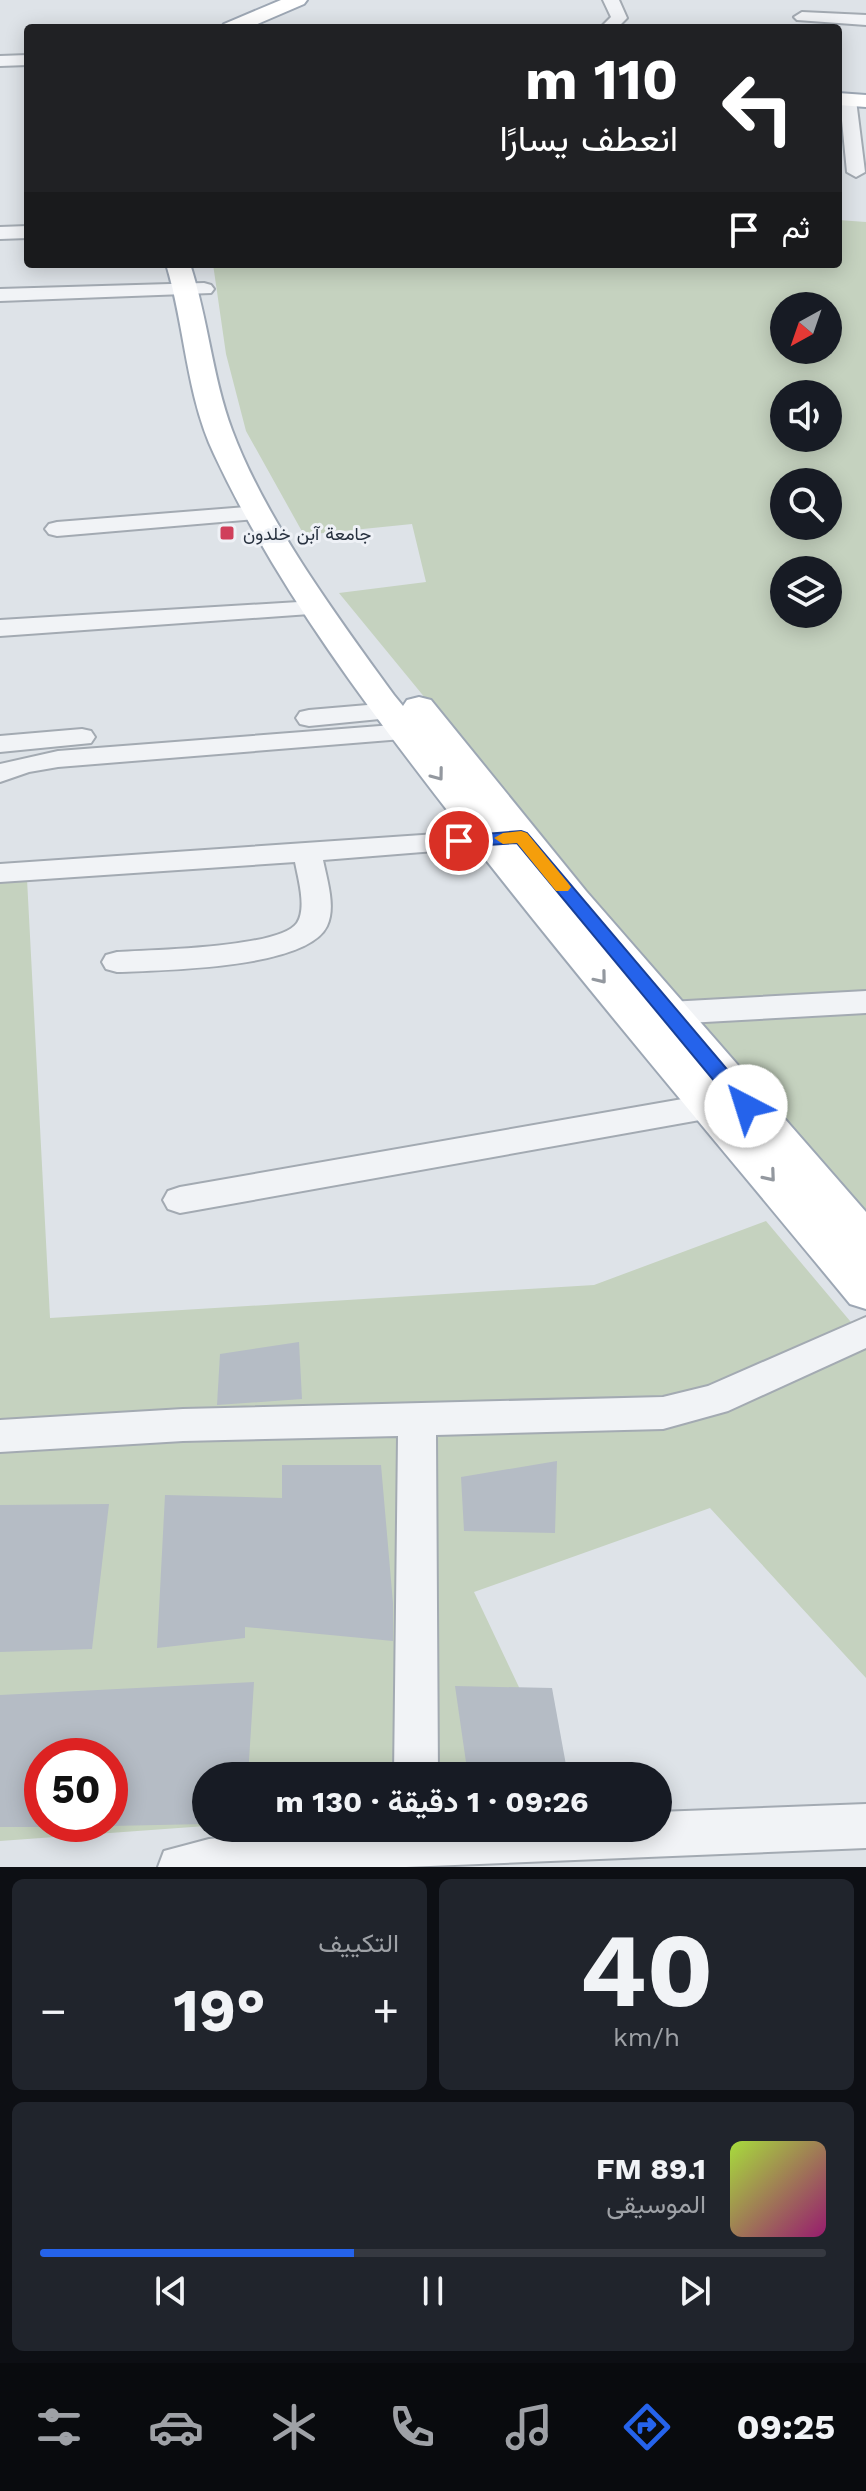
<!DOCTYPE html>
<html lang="ar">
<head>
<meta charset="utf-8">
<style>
	:root { --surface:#171b24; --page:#20242c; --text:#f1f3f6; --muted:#9ea1a6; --line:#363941; --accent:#2563eb }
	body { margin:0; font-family:"Work Sans",Vazirmatn,sans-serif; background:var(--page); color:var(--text); direction:rtl; height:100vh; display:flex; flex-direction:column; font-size:30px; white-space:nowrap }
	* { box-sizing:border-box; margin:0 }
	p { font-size:26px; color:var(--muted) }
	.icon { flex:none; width:44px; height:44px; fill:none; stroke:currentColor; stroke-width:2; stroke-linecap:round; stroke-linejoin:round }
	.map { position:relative; height:1867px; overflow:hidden; direction:ltr }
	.details { display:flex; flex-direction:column; gap:12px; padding:12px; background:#0d0f14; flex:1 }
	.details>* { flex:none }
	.guide { position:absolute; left:24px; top:24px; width:818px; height:244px; border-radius:8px; box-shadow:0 4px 20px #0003; direction:rtl; background:#202124; color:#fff; overflow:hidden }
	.needle { width:52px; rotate:220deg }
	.buttons { position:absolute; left:770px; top:292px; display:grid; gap:16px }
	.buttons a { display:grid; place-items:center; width:72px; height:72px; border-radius:50%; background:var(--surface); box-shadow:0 4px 20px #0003; font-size:40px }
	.speed { position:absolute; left:24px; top:1738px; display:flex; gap:16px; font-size:40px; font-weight:700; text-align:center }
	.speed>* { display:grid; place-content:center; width:104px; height:104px; border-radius:50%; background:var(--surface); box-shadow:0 4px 20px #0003; line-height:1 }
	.speed .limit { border:12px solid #d22; background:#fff; color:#111 }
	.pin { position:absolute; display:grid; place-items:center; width:68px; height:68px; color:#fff; margin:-34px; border:4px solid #fff; border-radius:50%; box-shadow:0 2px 8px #0007 }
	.me { position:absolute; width:88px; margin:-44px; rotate:320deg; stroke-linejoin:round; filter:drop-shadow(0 0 6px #0008) }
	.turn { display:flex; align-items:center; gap:28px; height:168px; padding:0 32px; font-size:36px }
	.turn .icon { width:104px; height:104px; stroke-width:2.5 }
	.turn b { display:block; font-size:56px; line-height:68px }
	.then { display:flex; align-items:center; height:76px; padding:0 32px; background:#0003; gap:16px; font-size:30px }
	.big { font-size:60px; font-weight:700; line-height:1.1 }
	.details .widget { flex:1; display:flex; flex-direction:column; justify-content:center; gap:12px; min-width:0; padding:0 28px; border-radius:12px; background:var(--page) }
	.details .dial { align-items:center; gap:0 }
	.dial b { font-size:104px; line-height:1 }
	.song { display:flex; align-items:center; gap:24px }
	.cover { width:96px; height:96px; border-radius:12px; background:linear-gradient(135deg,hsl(80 70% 55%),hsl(320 70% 35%)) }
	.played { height:8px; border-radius:4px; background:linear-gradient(90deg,var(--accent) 40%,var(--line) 40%) }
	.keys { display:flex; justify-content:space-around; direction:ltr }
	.heat { display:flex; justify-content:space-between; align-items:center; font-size:44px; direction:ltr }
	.details .tiles { flex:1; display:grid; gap:12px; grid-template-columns:1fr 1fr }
	.widget:last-child { grid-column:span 2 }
	.trip { position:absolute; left:192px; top:1762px; width:480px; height:80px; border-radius:40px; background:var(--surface); box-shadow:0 4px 20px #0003; font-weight:700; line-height:80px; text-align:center; direction:rtl }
	.tab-bar { display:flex; height:128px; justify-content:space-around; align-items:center; background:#090b0e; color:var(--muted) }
	.tab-bar .icon { width:56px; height:56px }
	.tab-bar .active { color:var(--accent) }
	.tab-bar b { font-size:36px; color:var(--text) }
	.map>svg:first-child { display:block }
	.green { fill:#c5d2bf; fill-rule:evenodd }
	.building { fill:#b5bcc5 }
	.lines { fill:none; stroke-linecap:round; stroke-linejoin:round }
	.minor-casing { stroke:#a3aab2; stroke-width:4 }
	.major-casing { stroke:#9da7b4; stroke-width:4 }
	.minor { fill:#f1f3f6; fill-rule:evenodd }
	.major { fill:#fff; fill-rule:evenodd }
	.oneway { stroke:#93989f }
	.route { fill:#2563eb; stroke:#184099; stroke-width:2 }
	.slow { fill:#f59e0b }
	.poi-dot { fill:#d0405b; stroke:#eef1f6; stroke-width:3 }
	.labels { text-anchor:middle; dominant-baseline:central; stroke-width:6; stroke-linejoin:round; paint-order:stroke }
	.far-poi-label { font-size:18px; fill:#27313f; stroke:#eef1f6; text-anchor:start }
</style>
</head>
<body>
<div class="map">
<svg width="866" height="1867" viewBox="0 0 866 1867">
	<rect width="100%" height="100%" fill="#dee3e8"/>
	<g class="green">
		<path d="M838 220 866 222V1221L654 977 339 593 426 582 412 524 304 535 246 431 226 354 213 264H838ZM784 306H828V350H784ZM784 394H828V438H784ZM784 482H828V526H784ZM784 570H828V614H784Z"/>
		<path d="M27 879 50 1318 594 1285 766 1221 866 1340V1678L710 1508 474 1592 561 1776H206V1826L0 1841V882ZM42 1756H110V1824H42Z"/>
	</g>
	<g class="building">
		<path d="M299 1342 302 1399 217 1405 220 1354Z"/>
		<path d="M557 1461 555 1533 464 1531 461 1477Z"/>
		<path d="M282 1465H381L393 1603V1641L245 1627V1638L157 1648 165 1495 282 1498Z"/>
		<path d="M109 1504 92 1649 0 1652V1505Z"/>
		<path d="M254 1682 248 1776H206V1824L110 1826V1756H42V1827H0V1695Z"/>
		<path d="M455 1686 552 1688 568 1776H468Z"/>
	</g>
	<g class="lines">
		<defs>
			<g id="minor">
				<path d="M603 0H619L627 18 617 28H600L611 17Z"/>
				<path d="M802 12 866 15V25L797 20 794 17Z"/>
				<path d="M28 55V65L0 66V56Z"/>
				<path d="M848 95 856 100 865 172 856 177 847 172 840 100Z"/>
				<path d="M28 226V238L0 239V227Z"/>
				<path d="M204 283 211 285 214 289 211 293 0 301V289Z"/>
				<path d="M259 506 267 508 271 513 267 518 57 536 49 534 45 529 49 524 57 522Z"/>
				<path d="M315 601 324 603 327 608 324 613 0 636V620Z"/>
				<path d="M391 703 400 705 404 711 400 717 309 726 300 724 296 718 300 712 309 710Z"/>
				<path d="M406 724 415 726 419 732 415 738 58 767 29 772 0 782V764L58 751Z"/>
				<path d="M82 729 91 731 95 737 91 743 0 752V736Z"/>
				<path d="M511 829 521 832 525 838 521 844 323 860C327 880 336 907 327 926 307 969 161 970 117 972L106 969 102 962 106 955 117 952C150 950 280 948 297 923 307 908 298 878 295 862L0 882V864Z"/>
				<path d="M866 991V1013L669 1024 658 1021 653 1013 658 1005 669 1002Z"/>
				<path d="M711 1094 723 1098 727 1106 723 1114 711 1118 180 1213 168 1209 163 1200 168 1191 180 1187Z"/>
				<path d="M866 1317V1348L728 1411 663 1429 436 1435 438 1776H394L398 1436 183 1441 0 1452V1420L183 1409 663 1397 708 1386Z"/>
				<path d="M866 1804V1848L406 1867H158L164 1851 209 1839 340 1828H658V1812Z"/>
			</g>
			<g id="major">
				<path d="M281 0H307L304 4 248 28H221L224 24Z"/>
				<path d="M838 93 866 95V107L838 105Z"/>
				<path d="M166 264H190C208 318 212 376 232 430 265 519 338 618 394 695L403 706 407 700 419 697 431 700 586 891 866 1212V1309L850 1304C720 1146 587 990 461 828 370 711 277 589 214 454 186 395 185 326 166 264Z"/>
			</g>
		</defs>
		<use href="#minor" class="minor-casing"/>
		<use href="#major" class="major-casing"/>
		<use href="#minor" class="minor"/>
		<use href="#major" class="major"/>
	</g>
	<defs><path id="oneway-chevron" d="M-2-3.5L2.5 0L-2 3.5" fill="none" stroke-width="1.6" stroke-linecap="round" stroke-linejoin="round" transform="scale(2)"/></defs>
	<g class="oneway">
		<use href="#oneway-chevron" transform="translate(438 775) rotate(53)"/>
		<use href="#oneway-chevron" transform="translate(601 978) rotate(51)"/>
		<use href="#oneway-chevron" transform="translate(770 1176) rotate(50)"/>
	</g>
	<path class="route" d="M521 831 527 833 753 1100 756 1106 753 1111H739L517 843 459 847 450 841 459 836Z"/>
	<path class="slow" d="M521 831 527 833 568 883 571 887 568 891H556L517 843 503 844 494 838 503 833Z"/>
	<rect class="poi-dot" x="219" y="525" width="16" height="16" rx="4"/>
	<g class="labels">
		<g class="far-poi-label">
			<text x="243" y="533">جامعة آبن خلدون</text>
		</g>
	</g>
</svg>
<div class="buttons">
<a><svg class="needle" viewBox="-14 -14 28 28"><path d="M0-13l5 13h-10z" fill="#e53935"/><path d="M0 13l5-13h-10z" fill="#9ea1a6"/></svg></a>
<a><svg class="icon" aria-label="sound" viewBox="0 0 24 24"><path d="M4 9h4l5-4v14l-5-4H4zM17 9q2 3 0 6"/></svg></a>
<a><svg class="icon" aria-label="search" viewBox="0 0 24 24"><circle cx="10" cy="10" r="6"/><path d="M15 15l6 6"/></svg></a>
<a><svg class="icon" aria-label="layers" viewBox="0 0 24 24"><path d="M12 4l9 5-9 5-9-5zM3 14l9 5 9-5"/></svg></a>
</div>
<div class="speed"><div class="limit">50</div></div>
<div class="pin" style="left:459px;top:841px;background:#d93025"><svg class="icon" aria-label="arrive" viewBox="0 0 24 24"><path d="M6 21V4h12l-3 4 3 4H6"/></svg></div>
<svg class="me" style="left:746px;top:1106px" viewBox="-20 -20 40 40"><circle r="19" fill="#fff"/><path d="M0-13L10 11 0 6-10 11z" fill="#2563eb"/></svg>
<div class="trip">09:26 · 1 دقيقة · 130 m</div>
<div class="guide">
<div class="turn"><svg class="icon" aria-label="left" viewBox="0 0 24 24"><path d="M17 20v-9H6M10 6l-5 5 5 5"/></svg><div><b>110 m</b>انعطف يسارًا</div></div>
<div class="then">ثم<svg class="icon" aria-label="arrive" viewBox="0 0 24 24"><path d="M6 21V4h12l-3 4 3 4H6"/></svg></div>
</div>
</div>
<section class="details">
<div class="tiles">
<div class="widget dial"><b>40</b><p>km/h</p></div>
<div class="widget"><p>التكييف</p>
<div class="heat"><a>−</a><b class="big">19°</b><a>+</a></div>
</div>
<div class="widget">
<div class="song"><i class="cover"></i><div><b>89.1 FM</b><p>الموسيقى</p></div></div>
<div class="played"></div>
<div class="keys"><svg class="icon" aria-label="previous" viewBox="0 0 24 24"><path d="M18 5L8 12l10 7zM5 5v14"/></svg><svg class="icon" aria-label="pause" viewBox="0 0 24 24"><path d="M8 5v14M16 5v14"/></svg><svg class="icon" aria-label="next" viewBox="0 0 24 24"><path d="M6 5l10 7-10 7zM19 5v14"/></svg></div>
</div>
</div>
</section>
<nav class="tab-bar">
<b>09:25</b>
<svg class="icon active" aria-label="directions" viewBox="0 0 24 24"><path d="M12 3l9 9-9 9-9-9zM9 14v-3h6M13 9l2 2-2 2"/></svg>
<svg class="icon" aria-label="music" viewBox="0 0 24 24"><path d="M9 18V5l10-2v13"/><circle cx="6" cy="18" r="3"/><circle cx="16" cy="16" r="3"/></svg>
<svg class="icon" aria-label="phone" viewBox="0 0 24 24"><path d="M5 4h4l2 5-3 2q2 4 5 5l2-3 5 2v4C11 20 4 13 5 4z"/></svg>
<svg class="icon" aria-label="climate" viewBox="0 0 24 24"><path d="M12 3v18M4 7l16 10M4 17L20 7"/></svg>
<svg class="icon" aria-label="car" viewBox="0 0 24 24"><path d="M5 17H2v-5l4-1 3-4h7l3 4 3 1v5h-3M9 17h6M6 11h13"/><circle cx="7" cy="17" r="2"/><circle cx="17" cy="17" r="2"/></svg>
<svg class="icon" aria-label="filters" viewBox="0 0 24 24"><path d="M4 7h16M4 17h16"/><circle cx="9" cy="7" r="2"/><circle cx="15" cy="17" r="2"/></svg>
</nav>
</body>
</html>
